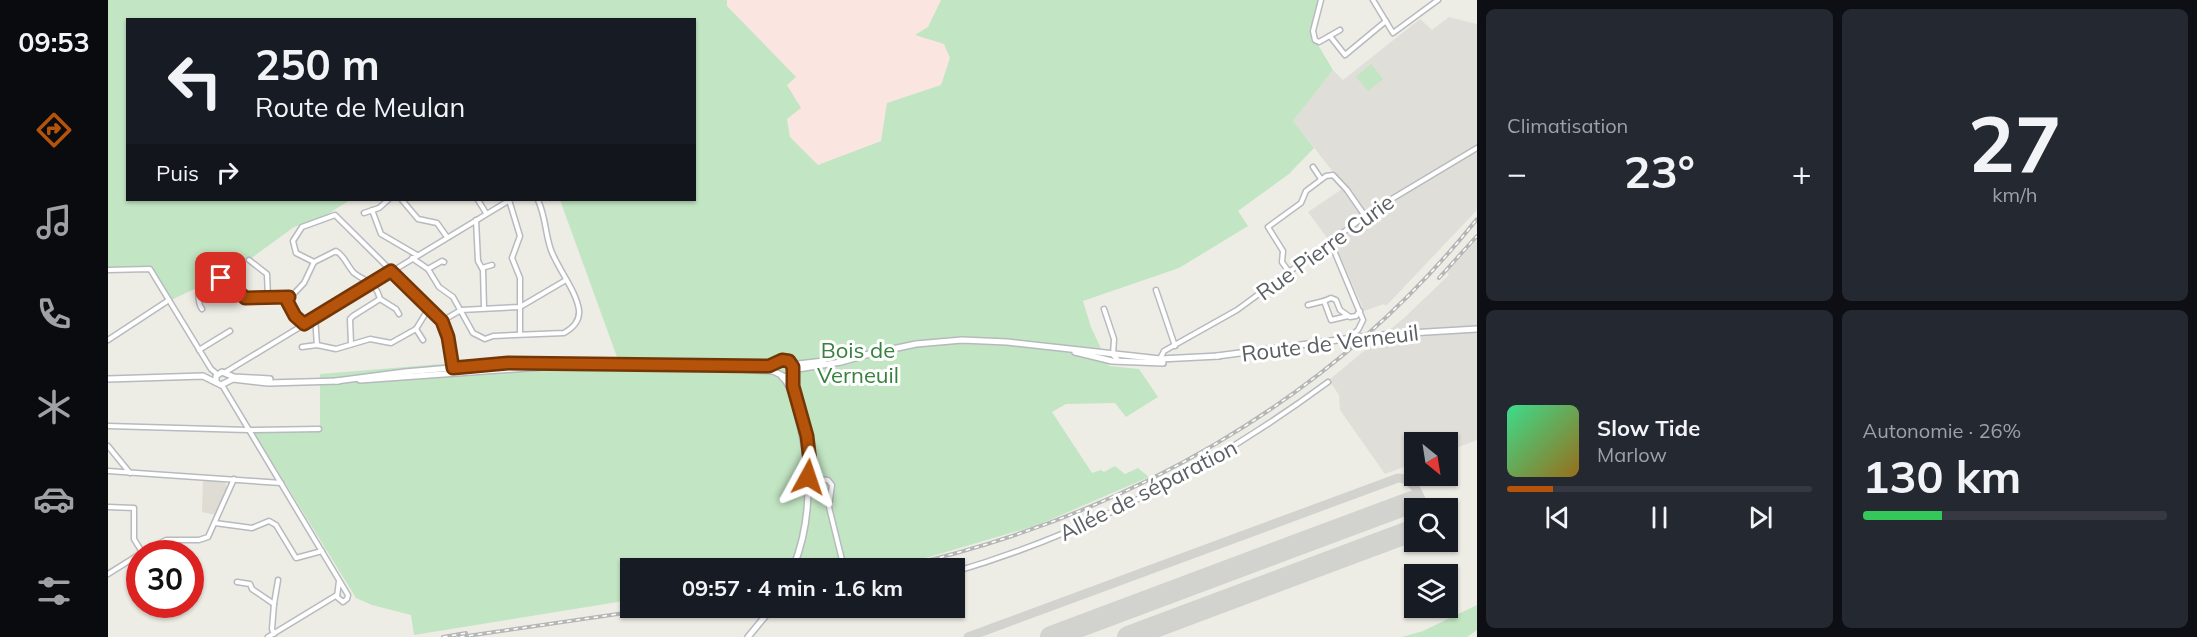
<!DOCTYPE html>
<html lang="fr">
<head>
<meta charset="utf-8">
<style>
	:root { --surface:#171b24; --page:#242831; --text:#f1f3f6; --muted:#9ea1a6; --line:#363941; --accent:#b45309 }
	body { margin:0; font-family:Mulish,sans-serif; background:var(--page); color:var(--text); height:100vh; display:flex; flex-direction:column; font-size:22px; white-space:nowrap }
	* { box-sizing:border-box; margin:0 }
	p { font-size:20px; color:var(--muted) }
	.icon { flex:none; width:33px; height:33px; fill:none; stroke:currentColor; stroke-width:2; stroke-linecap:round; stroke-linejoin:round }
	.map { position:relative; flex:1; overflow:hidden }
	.panel { display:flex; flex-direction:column; gap:9px; padding:9px; background:#0d0f14; width:720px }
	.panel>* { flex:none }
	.banner { position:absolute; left:18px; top:18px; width:570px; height:183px; border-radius:0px; box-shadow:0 2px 4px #0004; background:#171b24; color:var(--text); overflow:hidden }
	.needle { width:39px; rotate:150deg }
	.buttons { position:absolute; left:1296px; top:432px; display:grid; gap:12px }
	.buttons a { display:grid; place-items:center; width:54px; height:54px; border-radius:0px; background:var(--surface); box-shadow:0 2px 4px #0004; font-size:30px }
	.speed { position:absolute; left:18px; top:540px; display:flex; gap:12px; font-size:30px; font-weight:700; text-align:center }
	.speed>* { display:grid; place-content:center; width:78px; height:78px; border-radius:50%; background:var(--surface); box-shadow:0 2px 4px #0004; line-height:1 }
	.speed .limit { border:9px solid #d22; background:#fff; color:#111 }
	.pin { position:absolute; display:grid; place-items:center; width:51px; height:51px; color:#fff; margin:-26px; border-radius:12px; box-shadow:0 3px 9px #0006 }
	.me { position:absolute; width:66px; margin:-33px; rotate:5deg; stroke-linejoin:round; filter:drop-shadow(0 0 4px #0008) }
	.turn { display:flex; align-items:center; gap:21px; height:126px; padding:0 30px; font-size:27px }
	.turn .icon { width:78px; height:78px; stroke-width:2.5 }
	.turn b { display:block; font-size:42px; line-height:51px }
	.then { display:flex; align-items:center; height:57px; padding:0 30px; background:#0003; gap:12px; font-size:22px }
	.big { font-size:45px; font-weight:700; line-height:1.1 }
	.panel .widget { flex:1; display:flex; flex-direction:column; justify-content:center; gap:9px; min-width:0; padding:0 21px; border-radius:9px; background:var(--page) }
	.panel .dial { align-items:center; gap:0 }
	.dial b { font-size:78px; line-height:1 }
	.song { display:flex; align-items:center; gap:18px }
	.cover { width:72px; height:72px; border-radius:9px; background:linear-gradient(135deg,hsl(150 70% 55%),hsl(40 70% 35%)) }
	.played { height:6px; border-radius:3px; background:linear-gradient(90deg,var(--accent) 15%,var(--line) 15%) }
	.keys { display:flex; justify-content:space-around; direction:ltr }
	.heat { display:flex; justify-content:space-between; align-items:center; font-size:33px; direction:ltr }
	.charge { height:9px; border-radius:4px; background:linear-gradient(90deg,#34c759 26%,var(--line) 0) }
	.panel .tiles { flex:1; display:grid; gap:9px; grid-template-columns:repeat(2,1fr) }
	.trip { position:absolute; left:512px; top:558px; width:345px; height:60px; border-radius:0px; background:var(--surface); box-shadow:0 2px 4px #0004; font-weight:700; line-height:60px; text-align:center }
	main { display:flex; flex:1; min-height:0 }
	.menu { display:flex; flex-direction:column; width:108px; justify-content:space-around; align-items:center; background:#090b0e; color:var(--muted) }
	.menu .icon { width:42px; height:42px }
	.menu .active { color:var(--accent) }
	.menu b { font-size:27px; color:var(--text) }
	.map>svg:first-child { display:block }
	.industrial { fill:#e0ded9 }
	.education { fill:#dedcd3 }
	.medical { fill:#fae5e1 }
	.green { fill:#c2e5c3 }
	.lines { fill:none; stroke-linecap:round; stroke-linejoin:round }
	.taxiway { stroke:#d2d2ce; stroke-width:9 }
	.runway { stroke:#d2d2ce; stroke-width:22 }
	.street-casing { stroke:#b7babe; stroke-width:7 }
	.secondary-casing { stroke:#b6b9be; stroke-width:8 }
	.street { stroke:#fff; stroke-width:4 }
	.secondary { stroke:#fff; stroke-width:5 }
	.rail-casing { stroke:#b5b6b6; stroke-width:4 }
	.rail { stroke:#fff; stroke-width:1.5; stroke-dasharray:4.5; stroke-linecap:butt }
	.secondary-bridge-casing { stroke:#b6b9be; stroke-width:8; stroke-linecap:butt }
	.secondary-bridge { stroke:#fff; stroke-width:5 }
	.route-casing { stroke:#753606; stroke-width:15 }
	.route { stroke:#b45309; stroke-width:10 }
	.labels { text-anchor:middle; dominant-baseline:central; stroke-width:6; stroke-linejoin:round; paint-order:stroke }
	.street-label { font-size:22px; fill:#5c6065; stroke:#fff }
	.park-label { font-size:22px; fill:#37813e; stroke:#fff }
</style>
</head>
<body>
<main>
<nav class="menu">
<b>09:53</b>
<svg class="icon active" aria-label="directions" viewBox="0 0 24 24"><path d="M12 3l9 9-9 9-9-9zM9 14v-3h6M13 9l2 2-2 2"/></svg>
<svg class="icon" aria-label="music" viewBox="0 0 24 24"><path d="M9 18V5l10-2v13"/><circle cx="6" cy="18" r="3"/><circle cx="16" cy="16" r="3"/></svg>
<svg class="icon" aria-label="phone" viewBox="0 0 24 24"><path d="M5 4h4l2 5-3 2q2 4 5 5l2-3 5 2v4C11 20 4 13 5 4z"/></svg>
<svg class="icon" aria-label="climate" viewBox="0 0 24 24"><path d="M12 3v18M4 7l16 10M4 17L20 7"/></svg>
<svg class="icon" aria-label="car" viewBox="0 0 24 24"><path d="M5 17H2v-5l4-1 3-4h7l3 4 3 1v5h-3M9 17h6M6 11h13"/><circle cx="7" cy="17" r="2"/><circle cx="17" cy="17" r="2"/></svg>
<svg class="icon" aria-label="filters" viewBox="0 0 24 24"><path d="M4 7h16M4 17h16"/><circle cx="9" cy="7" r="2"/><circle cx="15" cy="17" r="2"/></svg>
</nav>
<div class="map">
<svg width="1369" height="637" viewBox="0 0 1369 637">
	<rect width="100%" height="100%" fill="#eeede5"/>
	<g class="industrial">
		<path d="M1341 17 1369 24V145L1263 207 1220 239 1200 212 1237 187 1185 121 1225 70 1235 80 1312 19 1324 30Z"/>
		<path d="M1369 151V210L1278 306 1276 304 1256 311 1228 246 1229 240 1274 207Z"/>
		<path d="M1369 240V440L1340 451V442H1306V463L1277 474 1232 410 1231 395 1221 380 1296 318 1341 275 1339 272Z"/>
	</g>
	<path class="education" d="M95 479H111L118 484 119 489 108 515 94 512Z"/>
	<path class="medical" d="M619 0H833L820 28 808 35 836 44 842 58 833 85 780 103 773 141 710 165 682 137 679 84 687 78 619 6Z"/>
	<g class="green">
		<path d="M0 0H619V6L688 77 679 85 693 108 679 119 682 137 710 165 773 141 779 103 833 85 842 58 836 44 807 35 820 27 833 0H1212L1203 33 1225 70 1185 121 1206 148 1181 174 1130 211 1140 226 1071 268 975 301 983 327 1001 366 1031 369 1050 397 1018 417 1007 403 958 404 944 412 984 473 993 470 996 472 1007 466 1017 474 1030 468 1041 477 930 525 821 557 766 568H522V600L306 635 303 615 264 605 248 598 145 431 212 430V374L358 362 509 357 452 200H586V20H20V200H242L215 217 186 227 127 270 63 300 44 267H0Z"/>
		<path d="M1263 64 1275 79 1260 91 1248 77Z"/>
		<path d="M1369 605V630L1359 637H1294L1315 631Z"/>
	</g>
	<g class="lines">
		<path class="taxiway" d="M860 637 1290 478C1304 479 1308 488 1313 499L1304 502"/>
		<g class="runway">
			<path d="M943 637 1304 502"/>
			<path d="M1020 637 1306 530"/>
		</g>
		<defs>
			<g id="street">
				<path d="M1213 0 1205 31 1207 40 1211 42 1232 30"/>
				<path d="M1265 0 1285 33 1330 0"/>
				<path d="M1222 36 1237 55 1278 21"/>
				<path d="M1205 167 1213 179"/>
				<path d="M294 200 310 219 329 223 339 237"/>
				<path d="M370 200 378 213"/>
				<path d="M401 200 412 236 404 258 412 278V333"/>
				<path d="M264 210 273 234 309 255"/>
				<path d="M256 213 271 208 280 200"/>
				<path d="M368 220 370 261 375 270 376 308"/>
				<path d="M1222 241 1255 320 1250 330 1240 338"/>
				<path d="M304 258 320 269 331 287 345 297 365 333 377 339 385 336 456 333C465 328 472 321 471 310 468 290 450 269 443 250 437 233 438 218 430 200"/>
				<path d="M141 260 159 274 160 297"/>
				<path d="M206 262 188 253 185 241 194 227 227 215 334 321 340 337 345 368"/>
				<path d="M374 268 384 265"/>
				<path d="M320 269 334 261 336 262"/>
				<path d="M0 270 42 269 103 369 109 374"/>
				<path d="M1181 272 1174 262 1175 251 1160 227 1193 203 1198 191 1218 176 1225 175 1239 190 1257 216"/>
				<path d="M1048 290 1067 346"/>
				<path d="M272 299 288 309 291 314"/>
				<path d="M1200 305 1216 301"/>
				<path d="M94 309C89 302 89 284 95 278L118 279 137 298 181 297"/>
				<path d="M996 309 1006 339 1005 355 1011 361"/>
				<path d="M1240 316 1223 320 1216 301 1223 298 1228 300 1232 310 1242 317 1248 316 1252 311"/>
				<path d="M207 317 209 345"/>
				<path d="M334 321 353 310 412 307 458 280"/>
				<path d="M196 324 187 316 179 301 196 283 206 262 228 251C237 256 239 266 246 273 259 283 267 281 272 299L245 316 242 319 243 344"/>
				<path d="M308 329 315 340"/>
				<path d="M0 340 61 300"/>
				<path d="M194 347 209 345 228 349 262 339 283 343 308 329 321 308"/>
				<path d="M91 350 122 331"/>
				<path d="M1052 359 1056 351 1129 310 1267 209 1369 148"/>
				<path d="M116 373 402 200"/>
				<path d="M114 385 240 595 239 599 235 602 229 597 231 581"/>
				<path d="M0 426 140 430 211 429"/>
				<path d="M0 446 22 473"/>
				<path d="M0 471 173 483"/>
				<path d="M701 478 720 480 724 485 721 507 736 568"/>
				<path d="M0 507 26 508V539L34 552"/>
				<path d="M107 523 144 528 161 521 168 525 188 558 214 551"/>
				<path d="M32 554 58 540H91L100 537 126 479"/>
				<path d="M846 572C982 532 1106 466 1220 382"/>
				<path d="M0 574 32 554"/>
				<path d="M129 582 142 584 144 589 166 604 164 629 166 634"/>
				<path d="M166 604 170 580"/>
				<path d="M160 637 229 595"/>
			</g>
			<g id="secondary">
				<path d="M1285 334 1369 329"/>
				<path d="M967 352 1004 361 1055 363"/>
				<path d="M761 354 808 344 854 340 899 342 1052 359 1111 356"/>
				<path d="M1109 356 1252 337"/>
				<path d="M645 366H664L676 360 690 364 716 361"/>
				<path d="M684 374 687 394"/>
				<path d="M674 377C682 383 684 396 687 406 703 460 706 516 685 568"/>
				<path d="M0 379 95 376 113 385 125 379 160 383 231 381"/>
				<path d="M252 380 434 367"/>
				<path d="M228 381 297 372 400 363 590 366 665 371 677 377 690 369 733 362 765 353"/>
				<path d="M108 382V376L114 372 126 377 162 379"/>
				<path d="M696 423 702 454 703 491"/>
				<path d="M640 637 664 608"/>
			</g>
		</defs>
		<use href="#street" class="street-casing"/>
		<use href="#secondary" class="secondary-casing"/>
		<use href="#street" class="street"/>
		<use href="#secondary" class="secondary"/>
		<defs>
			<g id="rail">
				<path d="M1331 278 1369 236"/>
				<path d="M788 568C1014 518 1223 402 1369 219"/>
				<path d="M542 614 583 608"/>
				<path d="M335 637 358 633"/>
				<path d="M352 637 551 608"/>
			</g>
		</defs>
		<use href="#rail" class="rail-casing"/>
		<use href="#rail" class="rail"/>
		<defs>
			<path id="secondary-bridge" d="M1252 337 1285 334"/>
		</defs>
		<use href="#secondary-bridge" class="secondary-bridge-casing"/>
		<use href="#secondary-bridge" class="secondary-bridge"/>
	</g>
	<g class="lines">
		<defs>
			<path id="route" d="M113 278 118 279 137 298 181 297 179 301 187 316 196 324 283 271 334 321 340 337 345 368 400 363 661 366 674 360 681 361 685 367V386L699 436 704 479 700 477"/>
		</defs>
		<use href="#route" class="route-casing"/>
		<use href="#route" class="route"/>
	</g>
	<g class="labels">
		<g class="street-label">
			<text transform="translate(1217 247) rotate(-36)">Rue Pierre Curie</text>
			<text transform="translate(1222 343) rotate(-7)">Route de Verneuil</text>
			<text transform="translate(1040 490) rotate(-27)">Allée de séparation</text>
		</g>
		<g class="park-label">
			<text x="750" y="350">Bois de<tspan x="750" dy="25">Verneuil</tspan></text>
		</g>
	</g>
</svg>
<div class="buttons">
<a><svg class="needle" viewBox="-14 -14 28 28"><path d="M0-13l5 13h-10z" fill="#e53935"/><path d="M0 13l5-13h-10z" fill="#9ea1a6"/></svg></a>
<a><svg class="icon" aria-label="search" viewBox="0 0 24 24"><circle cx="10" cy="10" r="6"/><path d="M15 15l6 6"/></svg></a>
<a><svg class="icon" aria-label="layers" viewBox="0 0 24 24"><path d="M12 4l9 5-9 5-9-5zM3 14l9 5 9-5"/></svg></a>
</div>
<div class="speed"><div class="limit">30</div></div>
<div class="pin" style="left:113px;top:278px;background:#d93025"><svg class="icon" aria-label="arrive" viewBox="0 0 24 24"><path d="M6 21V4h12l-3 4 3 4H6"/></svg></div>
<svg class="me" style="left:700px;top:477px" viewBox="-20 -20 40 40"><path d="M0-17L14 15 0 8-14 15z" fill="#b45309" stroke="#fff" stroke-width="4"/></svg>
<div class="trip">09:57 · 4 min · 1.6 km</div>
<div class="banner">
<div class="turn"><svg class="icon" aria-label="left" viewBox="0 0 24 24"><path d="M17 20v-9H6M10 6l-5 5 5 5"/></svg><div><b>250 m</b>Route de Meulan</div></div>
<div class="then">Puis<svg class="icon" aria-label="right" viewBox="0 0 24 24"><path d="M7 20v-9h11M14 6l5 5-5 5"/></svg></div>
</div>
</div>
<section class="panel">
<div class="tiles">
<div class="widget"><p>Climatisation</p>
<div class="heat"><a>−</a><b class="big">23°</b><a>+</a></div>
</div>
<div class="widget dial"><b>27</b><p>km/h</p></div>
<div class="widget">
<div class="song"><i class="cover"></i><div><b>Slow Tide</b><p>Marlow</p></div></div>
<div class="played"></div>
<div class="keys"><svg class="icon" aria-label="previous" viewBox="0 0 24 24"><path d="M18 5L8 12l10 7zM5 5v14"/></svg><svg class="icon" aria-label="pause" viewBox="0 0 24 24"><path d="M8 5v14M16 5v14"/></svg><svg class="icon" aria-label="next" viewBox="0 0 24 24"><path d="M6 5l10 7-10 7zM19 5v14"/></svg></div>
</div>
<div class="widget"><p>Autonomie · 26%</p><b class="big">130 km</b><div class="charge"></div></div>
</div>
</section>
</main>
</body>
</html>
